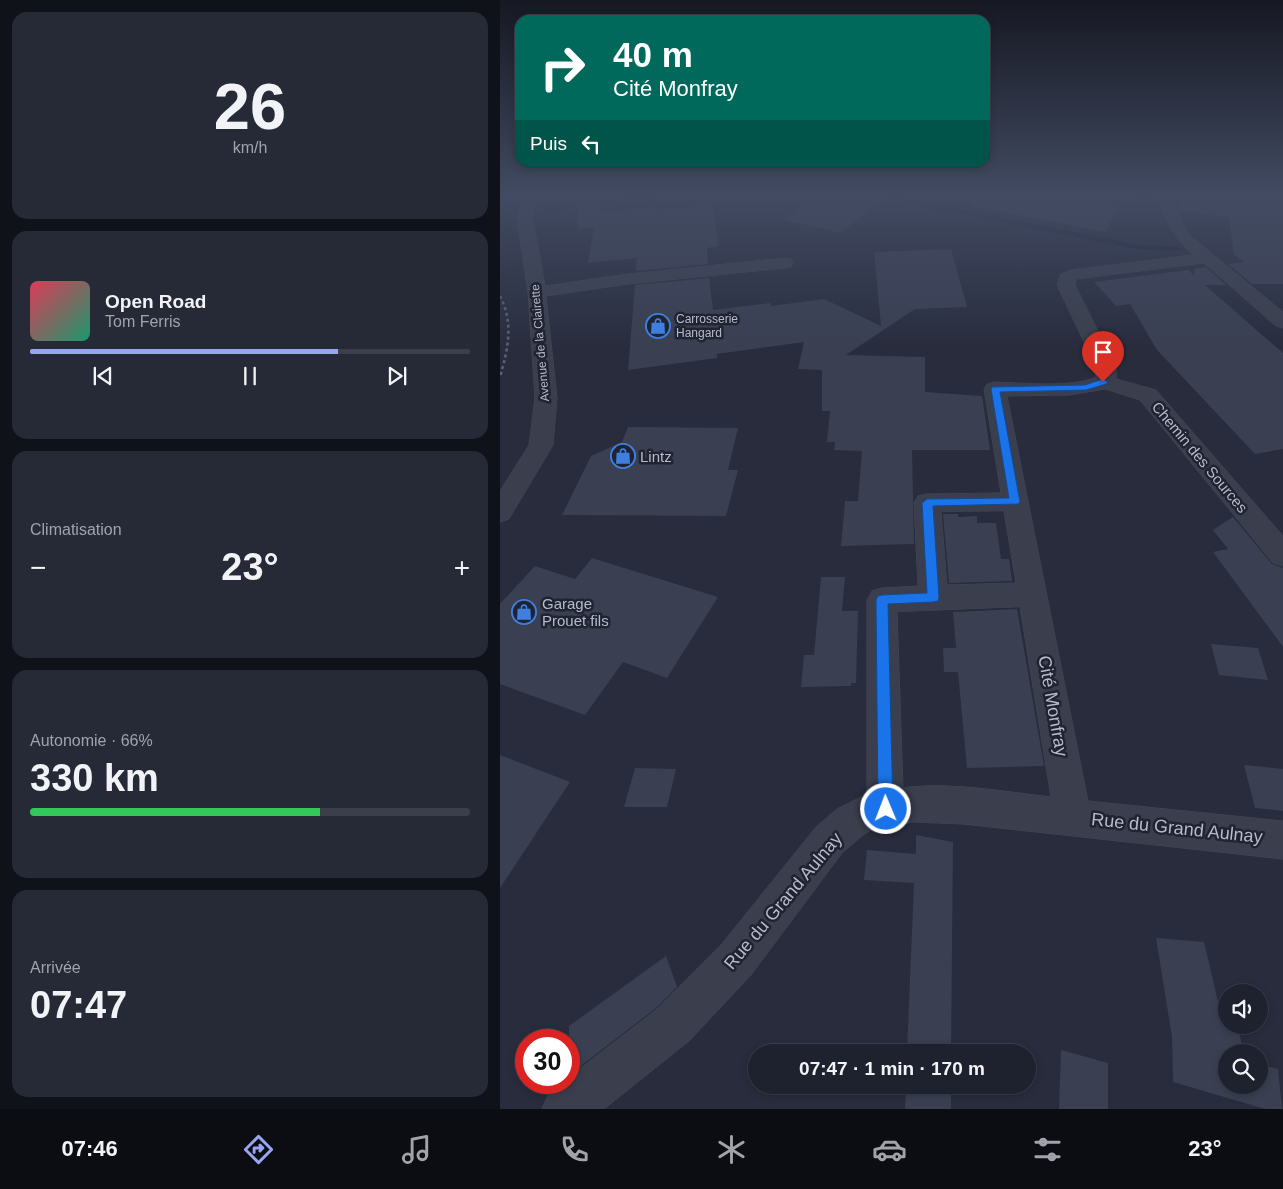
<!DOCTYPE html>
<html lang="fr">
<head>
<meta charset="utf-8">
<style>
	:root { --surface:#1e212e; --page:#262936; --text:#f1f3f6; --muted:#a1a3aa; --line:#3c3e4a; --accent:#97a6ee }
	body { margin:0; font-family:Arial,sans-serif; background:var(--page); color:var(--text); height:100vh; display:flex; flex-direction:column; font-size:19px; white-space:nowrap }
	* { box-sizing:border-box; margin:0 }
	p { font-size:16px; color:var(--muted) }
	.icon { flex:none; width:28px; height:28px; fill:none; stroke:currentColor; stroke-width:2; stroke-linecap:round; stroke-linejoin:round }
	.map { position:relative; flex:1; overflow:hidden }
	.panel { display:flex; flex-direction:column; gap:12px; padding:12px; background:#101219; width:500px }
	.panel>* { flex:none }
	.banner { position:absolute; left:15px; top:15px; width:475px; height:152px; border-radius:15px; box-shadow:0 2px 8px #0003,0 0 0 1px var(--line); background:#00695c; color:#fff; overflow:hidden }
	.buttons { position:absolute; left:718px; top:984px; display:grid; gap:10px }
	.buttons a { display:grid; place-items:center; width:50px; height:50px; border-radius:50%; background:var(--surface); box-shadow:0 2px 8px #0003,0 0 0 1px var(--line); font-size:25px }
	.speed { position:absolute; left:15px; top:1029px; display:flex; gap:10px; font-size:25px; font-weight:700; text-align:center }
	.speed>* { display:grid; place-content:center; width:65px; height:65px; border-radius:50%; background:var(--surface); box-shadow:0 2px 8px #0003,0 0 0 1px var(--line); line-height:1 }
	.speed .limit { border:8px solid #d22; background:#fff; color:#111 }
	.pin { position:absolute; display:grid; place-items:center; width:42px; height:42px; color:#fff; margin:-51px -21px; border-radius:50% 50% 50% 0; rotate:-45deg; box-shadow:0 0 5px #0007 }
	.pin .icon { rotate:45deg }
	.me { position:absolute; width:55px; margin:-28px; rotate:359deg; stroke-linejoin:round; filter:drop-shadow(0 0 4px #0008) }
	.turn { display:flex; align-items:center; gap:18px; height:105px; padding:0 15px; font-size:22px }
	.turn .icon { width:65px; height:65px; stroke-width:2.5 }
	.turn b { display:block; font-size:35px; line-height:42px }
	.then { display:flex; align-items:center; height:48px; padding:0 15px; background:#0003; gap:10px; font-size:19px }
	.big { font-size:38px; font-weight:600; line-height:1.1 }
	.panel .card { flex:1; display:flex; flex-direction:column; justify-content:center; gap:8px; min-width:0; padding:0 18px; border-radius:15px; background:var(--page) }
	.panel .dial { align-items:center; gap:0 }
	.dial b { font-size:65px; line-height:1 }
	.song { display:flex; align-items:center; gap:15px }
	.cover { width:60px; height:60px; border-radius:8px; background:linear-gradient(135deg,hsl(350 70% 55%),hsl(160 70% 35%)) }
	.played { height:5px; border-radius:2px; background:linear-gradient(90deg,var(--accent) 70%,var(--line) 70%) }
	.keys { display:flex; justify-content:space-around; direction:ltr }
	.heat { display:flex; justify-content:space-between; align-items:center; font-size:28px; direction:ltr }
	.charge { height:8px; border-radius:4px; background:linear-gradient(90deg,#34c759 66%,var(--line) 0) }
	.trip { position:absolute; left:248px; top:1044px; width:288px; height:50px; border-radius:25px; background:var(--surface); box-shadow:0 2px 8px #0003,0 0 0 1px var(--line); font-weight:600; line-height:50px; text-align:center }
	.tabs { display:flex; height:80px; justify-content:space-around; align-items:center; background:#0c0d12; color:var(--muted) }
	.tabs .icon { width:35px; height:35px }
	.tabs .current { color:var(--accent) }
	.tabs b { font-size:22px; color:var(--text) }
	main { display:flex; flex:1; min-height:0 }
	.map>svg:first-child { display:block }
	.water { fill:#1b213a }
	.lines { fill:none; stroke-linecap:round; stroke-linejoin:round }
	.canal { fill:#1b213a; fill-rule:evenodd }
	.building { fill:#3a3f52 }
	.street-casing { stroke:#444856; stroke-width:1 }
	.street { fill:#3b3f4d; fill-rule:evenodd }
	.rail { stroke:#5e6274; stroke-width:2.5; stroke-dasharray:3 3; stroke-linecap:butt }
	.route { fill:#1a73e8; stroke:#114b97 }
	.labels { text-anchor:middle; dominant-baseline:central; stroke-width:5; stroke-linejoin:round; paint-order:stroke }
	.far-poi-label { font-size:12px; fill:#b7bac8; stroke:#202432; text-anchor:start }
	.far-street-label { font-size:12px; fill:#b7bac8; stroke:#202432 }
	.poi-label { font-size:15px; fill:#b7bac8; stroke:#202432; text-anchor:start }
	.street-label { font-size:15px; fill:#b7bac8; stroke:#202432 }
	.near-street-label { font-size:18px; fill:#b7bac8; stroke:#202432 }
</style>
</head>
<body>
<main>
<section class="panel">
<div class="card dial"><b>26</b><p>km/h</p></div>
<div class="card">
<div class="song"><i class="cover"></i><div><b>Open Road</b><p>Tom Ferris</p></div></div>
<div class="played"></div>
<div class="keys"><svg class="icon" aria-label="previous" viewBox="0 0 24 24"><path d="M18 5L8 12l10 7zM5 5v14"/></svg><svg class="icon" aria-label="pause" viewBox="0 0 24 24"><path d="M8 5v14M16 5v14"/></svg><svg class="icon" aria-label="next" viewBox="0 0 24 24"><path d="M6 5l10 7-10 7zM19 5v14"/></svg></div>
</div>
<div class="card"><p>Climatisation</p>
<div class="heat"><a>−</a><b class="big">23°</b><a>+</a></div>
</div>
<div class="card"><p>Autonomie · 66%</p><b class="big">330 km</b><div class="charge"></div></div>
<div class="card"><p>Arrivée</p><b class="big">07:47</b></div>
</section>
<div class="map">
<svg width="783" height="1109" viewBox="0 0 783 1109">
	<rect width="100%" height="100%" fill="#282c3d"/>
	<g class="water">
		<path d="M153 194H175L43 212 44 209Z"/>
		<path d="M360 194H383L640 245 678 247 684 250 664 251 632 248Z"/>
	</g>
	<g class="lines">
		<path class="canal" d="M631 194H656V195L654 199 648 200 633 198Z"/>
	</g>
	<g class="building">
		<path d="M76 194H99L102 213 157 206 158 210 213 205 218 246 207 248 208 264 136 271 137 258 88 263 94 227 78 229Z"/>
		<path d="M311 194H388L341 233 283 220 310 200Z"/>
		<path d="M471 194H549L619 207 605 232 470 206Z"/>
		<path d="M678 194H783V284H752L728 264 744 262 734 254 729 217 679 211Z"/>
		<path d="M451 249 467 307 415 309 346 355 425 357V392L482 396 490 450H412L414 544 341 546 345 501H358L362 451 334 450 335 442H327L330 411H322V370L298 369 304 342 217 354V358L128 370 135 285 209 278 213 310 270 303 271 306 324 299 381 326 374 252Z"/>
		<path d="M706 267 726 285H705L783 353V449L755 454 657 350 630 304 616 306 594 282 688 270 695 276 694 269Z"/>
		<path d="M128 427 238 428 228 470H238L226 516 62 515 91 456 122 442Z"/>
		<path d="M443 514H458V517L477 516V523H496L501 559H509L512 581 449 583Z"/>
		<path d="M733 517 772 564 783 568V647L713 552 728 549 713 530Z"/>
		<path d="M92 558 218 597 167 678 123 662 85 715 0 684V604L35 566 75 579Z"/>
		<path d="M321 577H345L342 611H358L356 683H351V686L301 687 304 655H314Z"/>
		<path d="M517 609 544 766 467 768 458 672H444L443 648H456L453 612Z"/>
		<path d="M711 644 758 648 768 680 719 675Z"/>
		<path d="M0 755 70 782 0 888Z"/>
		<path d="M744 765 783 769V811L755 808Z"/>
		<path d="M135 768 176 769 167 807H124Z"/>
		<path d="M416 835 453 842 451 1052H407L414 883 364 880 367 850 416 854Z"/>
		<path d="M656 938 704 942 719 1006 726 1007V1025H737L744 1052H726V1085H759V1064L778 1069 782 1109H765L673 1082 672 1037Z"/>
		<path d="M166 956 177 987 156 1008 69 1075V1026Z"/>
		<path d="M561 1050 608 1063V1109H559Z"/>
		<path d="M406 1085H451V1109H405Z"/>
	</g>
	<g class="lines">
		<defs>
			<g id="street">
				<path d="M22 194H36L33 219 45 286 128 274 285 258 291 259 293 263 291 267 285 268 128 284 46 296 57 398 53 445 9 519 0 522V491L29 445 35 398 28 292 17 219Z"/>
				<path d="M655 194H669L686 230 692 237 783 312V328L776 326 704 263 576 279 575 285 616 367V379L656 390 783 536V566L773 563 640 400 605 389 569 395 507 396 588 801 783 821V859L463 824 414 822 373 829 363 835 342 853 251 975 189 1041 104 1109H42C47 1096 53 1082 69 1082V1077L157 1009 221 945 316 827 337 809 367 794V600L372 591 382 588 418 586 414 503 418 496 427 494 501 493 484 389 487 384 495 382C521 383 574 388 596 377V367L557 285 561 274 570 270 693 255C672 236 666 219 655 194ZM504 511 516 583 447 585 441 512ZM520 607 551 797C508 792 445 781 403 788L397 612Z"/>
			</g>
		</defs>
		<use href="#street" class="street-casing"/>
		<use href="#street" class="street"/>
		<path class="rail" d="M0 296C14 323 8 349 0 377"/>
	</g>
	<linearGradient id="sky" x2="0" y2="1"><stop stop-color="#161822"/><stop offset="0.56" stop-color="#424b62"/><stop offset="1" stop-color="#424b62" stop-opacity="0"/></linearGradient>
	<rect width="783" height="349" fill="url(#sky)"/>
	<path class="route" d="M603 379 608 382 606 384 586 390 500 392 520 502 518 504 433 506 439 597 438 601 433 602 388 604 393 809 391 815 386 817 380 815 378 809 376 600 378 596 382 595 427 593 422 503 427 499 509 498 491 389 492 387 585 385Z"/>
	<defs>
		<symbol id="shop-ring" viewBox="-11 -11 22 22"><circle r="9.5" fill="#202432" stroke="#3f7fe0" stroke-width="1.5"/><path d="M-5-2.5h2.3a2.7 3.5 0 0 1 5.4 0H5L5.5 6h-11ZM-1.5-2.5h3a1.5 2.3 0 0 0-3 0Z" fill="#3f7fe0"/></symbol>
	</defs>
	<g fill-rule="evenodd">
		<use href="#shop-ring" x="144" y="312" width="28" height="28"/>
		<use href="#shop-ring" x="109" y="442" width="28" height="28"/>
		<use href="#shop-ring" x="10" y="598" width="28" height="28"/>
	</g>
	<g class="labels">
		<g class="far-poi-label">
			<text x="176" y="319">Carrosserie<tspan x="176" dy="14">Hangard</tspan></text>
		</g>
		<g class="far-street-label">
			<text transform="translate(40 343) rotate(-95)">Avenue de la Clairette</text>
		</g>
		<g class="poi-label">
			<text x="140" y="456">Lintz</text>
			<text x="42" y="603">Garage<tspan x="42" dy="17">Prouet fils</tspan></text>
		</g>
		<g class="street-label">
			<text transform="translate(700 457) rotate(50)">Chemin des Sources</text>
		</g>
		<g class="near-street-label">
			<text transform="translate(553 706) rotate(80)">Cité Monfray</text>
			<text transform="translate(677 828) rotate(6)">Rue du Grand Aulnay</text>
			<text transform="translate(283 901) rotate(-50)">Rue du Grand Aulnay</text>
		</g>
	</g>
</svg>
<div class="buttons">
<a><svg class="icon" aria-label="sound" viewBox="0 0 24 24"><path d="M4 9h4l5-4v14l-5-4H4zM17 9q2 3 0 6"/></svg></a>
<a><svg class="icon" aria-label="search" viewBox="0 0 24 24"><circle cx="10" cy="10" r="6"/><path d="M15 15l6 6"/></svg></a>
</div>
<div class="speed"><div class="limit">30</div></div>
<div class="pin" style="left:603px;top:382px;background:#d93025"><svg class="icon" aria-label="arrive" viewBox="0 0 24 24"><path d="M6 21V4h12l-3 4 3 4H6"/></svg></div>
<svg class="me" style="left:386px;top:809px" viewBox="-20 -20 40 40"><circle r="17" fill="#1a73e8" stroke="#fff" stroke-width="3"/><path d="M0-11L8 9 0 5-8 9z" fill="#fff"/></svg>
<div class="trip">07:47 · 1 min · 170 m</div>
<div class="banner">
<div class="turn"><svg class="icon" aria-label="right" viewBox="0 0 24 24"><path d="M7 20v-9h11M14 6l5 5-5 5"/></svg><div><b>40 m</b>Cité Monfray</div></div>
<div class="then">Puis<svg class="icon" aria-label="left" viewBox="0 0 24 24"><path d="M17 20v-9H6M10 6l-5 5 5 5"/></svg></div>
</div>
</div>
</main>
<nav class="tabs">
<b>07:46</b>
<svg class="icon current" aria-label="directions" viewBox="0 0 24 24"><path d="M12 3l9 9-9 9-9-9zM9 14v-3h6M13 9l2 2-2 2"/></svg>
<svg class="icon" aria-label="music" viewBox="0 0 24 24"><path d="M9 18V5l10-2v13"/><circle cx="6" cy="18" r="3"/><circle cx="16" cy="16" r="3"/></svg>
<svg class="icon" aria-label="phone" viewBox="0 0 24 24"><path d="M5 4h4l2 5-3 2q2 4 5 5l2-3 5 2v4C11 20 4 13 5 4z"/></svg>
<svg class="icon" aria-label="climate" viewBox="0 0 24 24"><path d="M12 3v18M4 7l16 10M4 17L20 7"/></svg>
<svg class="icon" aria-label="car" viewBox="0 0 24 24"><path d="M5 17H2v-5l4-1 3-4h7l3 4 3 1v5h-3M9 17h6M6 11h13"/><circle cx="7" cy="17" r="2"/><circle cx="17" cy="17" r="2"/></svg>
<svg class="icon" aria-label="filters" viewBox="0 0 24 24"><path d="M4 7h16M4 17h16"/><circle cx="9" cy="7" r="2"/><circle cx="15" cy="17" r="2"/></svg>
<b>23°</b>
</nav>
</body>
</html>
